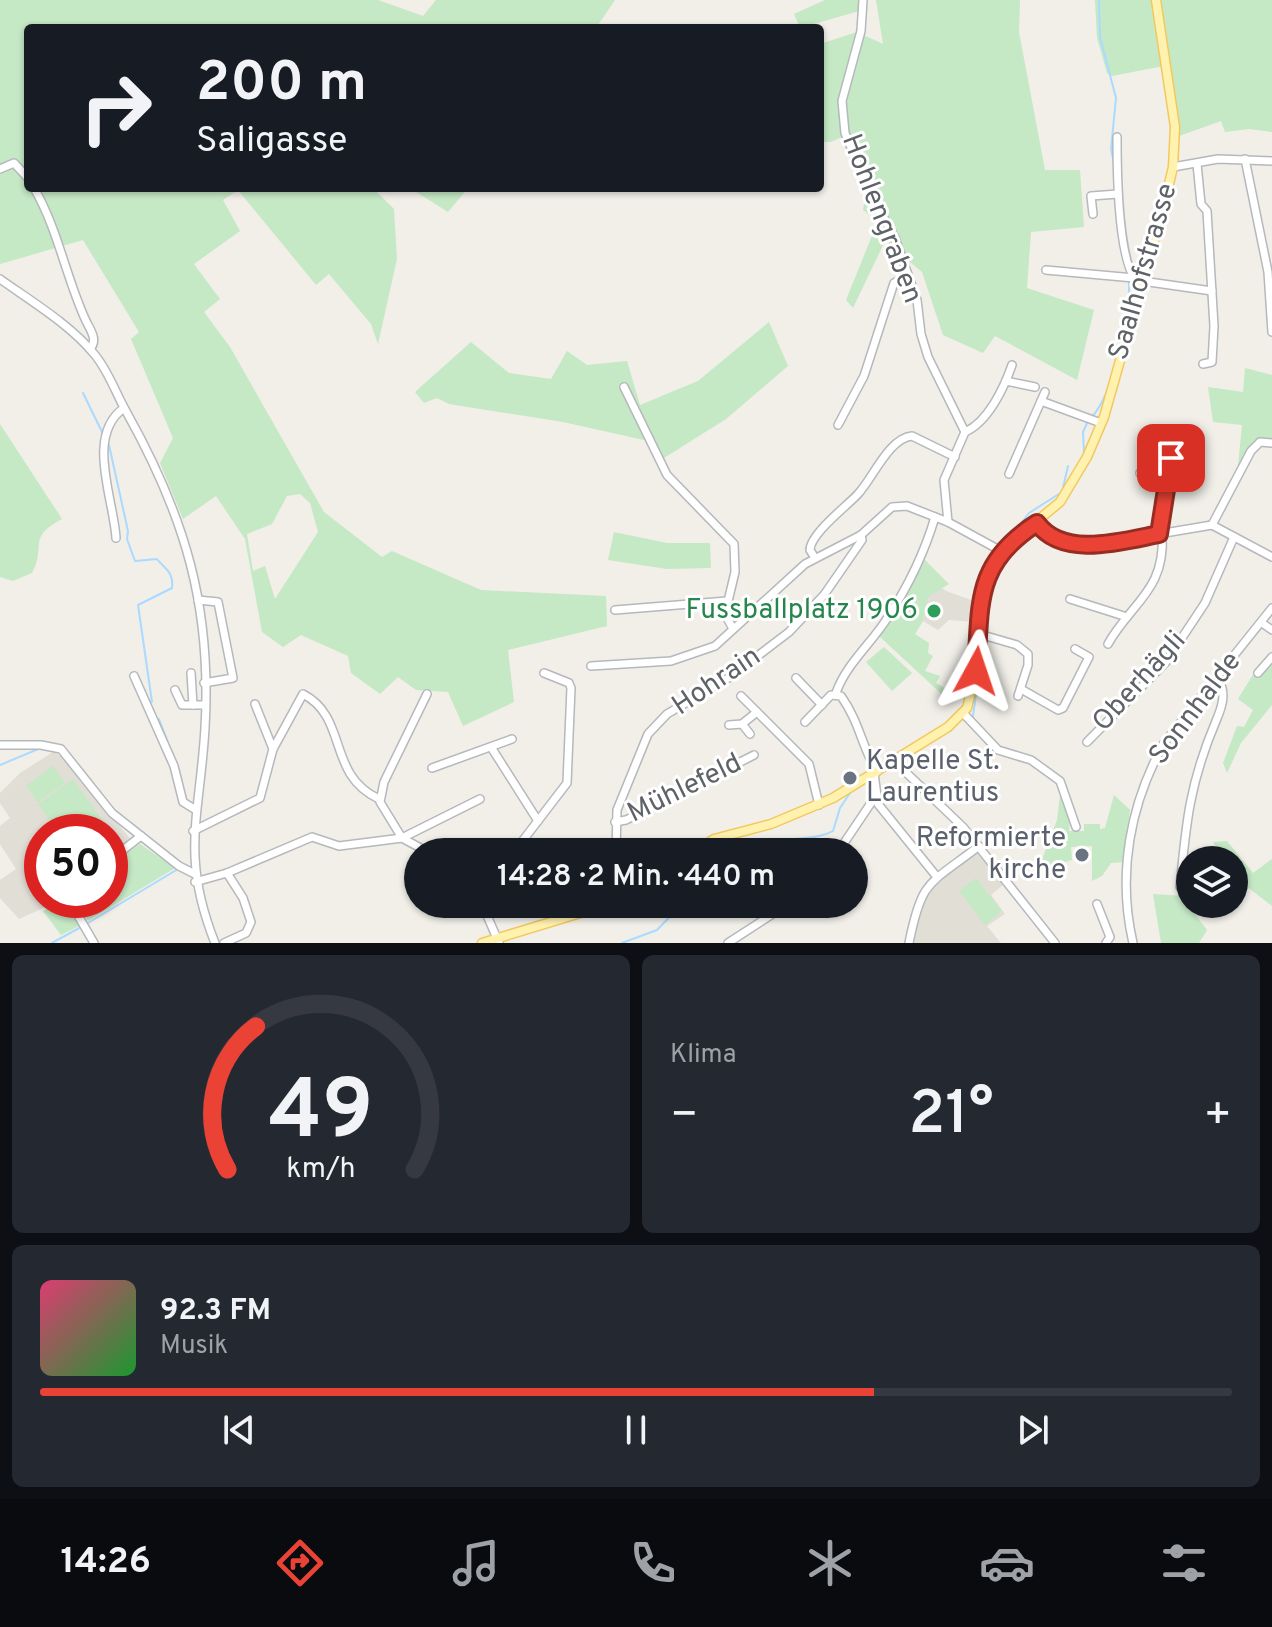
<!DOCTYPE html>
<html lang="de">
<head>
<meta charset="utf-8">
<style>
	:root { --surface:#171b24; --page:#242831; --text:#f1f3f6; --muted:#9ea1a6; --line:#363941; --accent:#ea4335 }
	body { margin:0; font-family:Overpass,sans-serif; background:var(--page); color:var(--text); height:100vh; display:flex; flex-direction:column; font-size:30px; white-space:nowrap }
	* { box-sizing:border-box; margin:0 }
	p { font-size:26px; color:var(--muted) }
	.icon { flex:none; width:44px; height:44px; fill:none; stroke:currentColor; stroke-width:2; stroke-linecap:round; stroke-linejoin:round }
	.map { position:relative; height:943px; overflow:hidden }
	.panel { display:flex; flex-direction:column; gap:12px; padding:12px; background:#0d0f14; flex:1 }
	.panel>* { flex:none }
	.banner { position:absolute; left:24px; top:24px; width:800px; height:168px; border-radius:8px; box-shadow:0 2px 6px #0004; background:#171b24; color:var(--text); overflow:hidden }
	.fabs { position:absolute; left:1176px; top:846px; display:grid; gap:16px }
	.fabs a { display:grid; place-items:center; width:72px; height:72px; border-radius:50%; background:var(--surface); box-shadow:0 2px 6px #0004; font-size:40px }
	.speed { position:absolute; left:24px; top:814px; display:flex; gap:16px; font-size:40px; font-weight:700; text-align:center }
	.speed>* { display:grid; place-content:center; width:104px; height:104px; border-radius:50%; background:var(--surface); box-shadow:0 2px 6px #0004; line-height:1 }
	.speed .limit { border:12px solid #d22; background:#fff; color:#111 }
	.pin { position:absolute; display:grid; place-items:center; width:68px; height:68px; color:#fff; margin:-34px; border-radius:16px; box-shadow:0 4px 12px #0006 }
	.me { position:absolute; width:88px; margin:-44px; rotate:5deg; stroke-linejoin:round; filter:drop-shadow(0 0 6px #0008) }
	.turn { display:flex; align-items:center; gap:28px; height:168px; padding:0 40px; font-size:36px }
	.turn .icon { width:104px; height:104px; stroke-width:2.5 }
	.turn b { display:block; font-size:56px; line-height:68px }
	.big { font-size:60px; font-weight:600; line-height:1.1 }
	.panel .widget { flex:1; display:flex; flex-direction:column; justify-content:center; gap:12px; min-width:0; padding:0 28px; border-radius:12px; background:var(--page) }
	.panel .dial { align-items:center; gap:0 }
	.dial svg { height:208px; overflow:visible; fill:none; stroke:var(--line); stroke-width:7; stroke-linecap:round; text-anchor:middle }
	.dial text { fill:var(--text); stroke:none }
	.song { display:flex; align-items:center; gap:24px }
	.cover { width:96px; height:96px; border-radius:12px; background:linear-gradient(135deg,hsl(340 70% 55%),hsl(130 70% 35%)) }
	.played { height:8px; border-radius:4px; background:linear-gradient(90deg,var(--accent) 70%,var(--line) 70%) }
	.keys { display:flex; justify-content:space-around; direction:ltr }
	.heat { display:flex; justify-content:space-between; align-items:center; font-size:44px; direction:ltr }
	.panel .tiles { flex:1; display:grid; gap:12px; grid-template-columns:1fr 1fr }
	.widget:last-child { grid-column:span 2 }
	.trip { position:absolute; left:404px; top:838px; width:464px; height:80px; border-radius:40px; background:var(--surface); box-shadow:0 2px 6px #0004; font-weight:600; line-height:80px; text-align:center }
	.dock { display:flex; height:128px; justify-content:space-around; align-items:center; background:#090b0e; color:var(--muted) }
	.dock .icon { width:56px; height:56px }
	.dock .selected { color:var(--accent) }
	.dock b { font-size:36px; color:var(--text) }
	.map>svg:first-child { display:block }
	.education { fill:#e1ded6 }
	.green { fill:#c5e8c5; fill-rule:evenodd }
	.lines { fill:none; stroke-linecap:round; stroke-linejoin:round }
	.stream { stroke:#aadaff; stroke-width:2 }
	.minor-casing { stroke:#b5b8bc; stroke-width:10 }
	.major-casing { stroke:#f2c960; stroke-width:11 }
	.minor { stroke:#fff; stroke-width:7 }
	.major { stroke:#fff2af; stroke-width:8 }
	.route-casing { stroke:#982c22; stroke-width:20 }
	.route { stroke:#ea4335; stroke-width:14 }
	.leisure-dot { fill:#2e9e5b; stroke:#fff; stroke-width:3 }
	.worship-dot { fill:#6b7280; stroke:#fff; stroke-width:3 }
	.labels { text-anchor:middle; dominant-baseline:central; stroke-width:6; stroke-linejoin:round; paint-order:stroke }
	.street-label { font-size:28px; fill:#5f6368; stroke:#fff }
	.leisure-label { font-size:28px; fill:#27864d; stroke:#fff; text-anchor:end }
	.worship-label { font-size:28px; fill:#5b616d; stroke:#fff; text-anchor:start }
</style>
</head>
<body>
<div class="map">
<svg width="1272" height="943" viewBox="0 0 1272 943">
	<rect width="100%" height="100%" fill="#f1efe8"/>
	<g class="education">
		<path d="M917 571 946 591 974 601V622L949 620 938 630 898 606Z"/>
		<path d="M53 752 65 758 136 846 110 864V832H42V900H61L19 919 0 898V880L16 869 0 844V826L10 818 0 803V793L20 773Z"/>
		<path d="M977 852 1004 884 991 895 1005 914 987 926 1001 943H912L922 901 934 883Z"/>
	</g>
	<g class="green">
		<path d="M0 0H378L423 16 436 0H615L596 28H28V188H373L394 209 397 259 378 344 371 324 329 274 316 285 238 190 223 200 240 231 194 264 220 299 204 312 230 347 324 512 382 557 392 551 481 590 606 596 607 626 508 650 514 702 463 726 448 692 416 690 398 677 380 694 351 673 348 656 301 635 283 647 262 632 245 539 216 496 183 519 160 463 173 438 131 339 139 332 83 240 0 264ZM300 494 310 503 318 532 275 599 265 566 253 571 247 534 272 524 287 496Z"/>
		<path d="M825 0H865L866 9 800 28 794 14Z"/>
		<path d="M876 0H1020L1019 32 1045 170H1080L1084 227 1031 232 1027 288 1094 310 1077 380 995 336 983 353 943 335 922 272 885 241 853 308 846 300 878 221 863 210 866 193 842 137 831 142H820V44L857 32 883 44Z"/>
		<path d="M1095 0H1272V132L1249 129 1225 132 1221 121 1179 136 1169 65 1112 76 1107 73 1097 38Z"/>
		<path d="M410 188H468L448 212Z"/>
		<path d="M769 322 788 366 726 419 664 458 653 442 563 422 449 404 437 398 424 403 415 392 471 342 509 373 551 379 567 351 587 365 627 361 640 405 698 381Z"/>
		<path d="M1245 368 1272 375V442L1264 441 1241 467 1238 466 1242 425 1213 422 1208 387 1243 392Z"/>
		<path d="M0 424 62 519C26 538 47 546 32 573L13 581 0 577Z"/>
		<path d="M614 532 667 543H710L711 568 667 569 608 560Z"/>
		<path d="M924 559 949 584 928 597 923 621 915 634 929 643 928 653 933 656 925 671 940 676 936 683 951 692 948 700 878 635 895 613Z"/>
		<path d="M884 647 912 673 892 691 866 662Z"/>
		<path d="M1272 659V705L1241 743 1227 773 1223 763 1237 726 1244 727 1253 710 1238 699 1254 673 1258 675Z"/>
		<path d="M53 766 65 783 38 802 26 786Z"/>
		<path d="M73 779 121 847 110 855V832H58L38 804Z"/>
		<path d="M1061 787 1070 821 1069 831H1084V824H1100V829L1105 828 1114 795 1130 810 1123 862 1111 863 1102 876 1092 881V846L1071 847 1072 860 1038 870 1057 820Z"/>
		<path d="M1227 841 1253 873 1272 859V906L1237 879 1234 860 1221 859 1213 842Z"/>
		<path d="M140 844 175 868 88 921 75 900H110V864Z"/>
		<path d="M976 878 1002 911 985 925 959 891Z"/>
		<path d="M1153 894 1186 896 1191 909 1207 930 1199 943H1161Z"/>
		<path d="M63 900 81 925 61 935 43 911Z"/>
	</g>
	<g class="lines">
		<g class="stream">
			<path d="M1099 0 1100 37 1116 98 1111 149 1114 163"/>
			<path d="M1115 197 1118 227"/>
			<path d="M83 393 103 434"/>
			<path d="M1092 417C1115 390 1130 317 1129 282"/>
			<path d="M109 445 128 531 127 539 135 561 157 559C165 569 174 572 172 588L138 605 152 702"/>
			<path d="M1084 453 1083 432 1088 421"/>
			<path d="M1015 531 1029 513 1062 492 1068 466"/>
			<path d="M984 599 993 579"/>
			<path d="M983 613 984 632"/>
			<path d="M973 716 984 639"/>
			<path d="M159 719 171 751"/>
			<path d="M0 765 43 747"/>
			<path d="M757 852C779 832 810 844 833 831L840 808 850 793"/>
			<path d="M88 923 178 869"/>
			<path d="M52 943 81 927"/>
			<path d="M622 943 657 930 682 904"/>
		</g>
		<defs>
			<g id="minor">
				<path d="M863 0 861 31 842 101 845 133 869 191 895 238 917 300 921 334 928 357 965 432 944 480 948 522"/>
				<path d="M1117 137C1117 165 1117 271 1141 286"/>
				<path d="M1245 159 1268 272 1272 332"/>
				<path d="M1197 164 1201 204 1207 211 1214 326 1212 362 1203 364"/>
				<path d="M1173 167 1218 159 1272 161"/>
				<path d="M0 169 14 163 28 178"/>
				<path d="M34 188C58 229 66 278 86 321 91 331 98 340 90 349"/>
				<path d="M1093 214 1091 196 1118 194"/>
				<path d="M1046 270 1134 278"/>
				<path d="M0 279C31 301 71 325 95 355 109 372 116 394 127 413 185 517 212 607 205 728 200 815 180 855 215 943"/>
				<path d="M1142 281 1212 291"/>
				<path d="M1006 381 1035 387"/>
				<path d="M624 387 667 475 734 544 735 572 725 614 733 629"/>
				<path d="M1041 401 1101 423"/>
				<path d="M838 425 864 376 894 283 908 275"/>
				<path d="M965 432C988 422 1004 388 1012 365"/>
				<path d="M1140 473 1167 479"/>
				<path d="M1009 474 1045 392"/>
				<path d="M1037 523 1042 530 1063 540 1093 545 1212 525 1272 557"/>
				<path d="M1212 525 1251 451 1260 442 1272 443"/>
				<path d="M1159 534 1174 443"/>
				<path d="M116 538C114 500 85 435 124 408"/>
				<path d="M815 558 810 550C810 534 847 506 858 494 873 478 889 438 912 436L955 457"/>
				<path d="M1070 599 1127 617"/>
				<path d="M198 600 218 602 233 678 204 683"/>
				<path d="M615 610 727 601"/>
				<path d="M1262 623 1272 630"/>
				<path d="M979 634 1017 645 1028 654V665L1018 696"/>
				<path d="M1108 644C1131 603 1166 590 1162 534"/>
				<path d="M591 666 671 661 715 646 805 564 861 535 892 507 907 506 948 522 1003 552"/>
				<path d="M191 673 193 705"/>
				<path d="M1258 673 1272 657"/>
				<path d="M134 676 174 766 183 802 196 810"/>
				<path d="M796 678 822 705"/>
				<path d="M1021 689 1058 710 1063 708 1089 657 1075 649"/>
				<path d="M175 690 182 705H205"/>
				<path d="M836 693C846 664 872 643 888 617 907 588 925 551 935 517"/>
				<path d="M427 694 384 782 380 802 402 838 480 799"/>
				<path d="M741 696 809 764 819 805"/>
				<path d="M255 704 273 749"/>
				<path d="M963 713 998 750 1031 760 1060 781 1076 827"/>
				<path d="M805 722 831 695 841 696C860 723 861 745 877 772"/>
				<path d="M742 724 750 734"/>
				<path d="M729 725 742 724 757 712"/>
				<path d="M1087 742 1166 662 1205 603 1234 537"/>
				<path d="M0 745H41L61 749 112 813 179 866 195 874"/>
				<path d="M491 747 538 821"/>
				<path d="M894 761 963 827 1055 943"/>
				<path d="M432 768 512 739"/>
				<path d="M874 773 878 804 937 877"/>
				<path d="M615 822 626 820 754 755"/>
				<path d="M193 831 260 798 273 749 303 694C349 718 326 774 379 799"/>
				<path d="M514 852 567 783 571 688 569 683 544 673"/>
				<path d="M616 852 617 810 648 734 667 714 730 677 789 632 824 595 862 540 861 535"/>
				<path d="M838 852 875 797"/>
				<path d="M110 860 141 836"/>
				<path d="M195 882 227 873 312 837 339 846 402 838 428 852"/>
				<path d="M1180 887C1186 822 1190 782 1216 721 1222 707 1227 693 1218 679"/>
				<path d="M69 900 94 943"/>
				<path d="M49 903 53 900"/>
				<path d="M482 904 499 943"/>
				<path d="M1097 904 1110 937 1106 943"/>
				<path d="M224 943 246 933 251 922 243 898 227 873"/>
				<path d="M728 943 788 904"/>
				<path d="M909 943C922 878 929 885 979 846"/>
				<path d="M1133 943C1117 874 1130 804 1164 743L1272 608"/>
			</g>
			<g id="major">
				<path d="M694 852 714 839 771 824 833 798 948 727 967 708 976 671 981 591 1010 543 1060 502 1087 457 1104 417 1163 209 1173 167 1175 127 1156 0"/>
				<path d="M482 943 610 904"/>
			</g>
		</defs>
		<use href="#minor" class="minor-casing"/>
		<use href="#major" class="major-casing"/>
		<use href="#minor" class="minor"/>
		<use href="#major" class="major"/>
	</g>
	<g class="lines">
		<defs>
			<path id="route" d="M976 671C981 605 973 564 1037 523 1063 559 1123 541 1159 534L1171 458"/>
		</defs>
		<use href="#route" class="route-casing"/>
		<use href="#route" class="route"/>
	</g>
	<circle class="leisure-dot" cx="934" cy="611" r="8"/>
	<g class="worship-dot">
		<circle cx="850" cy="778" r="8"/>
		<circle cx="1082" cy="855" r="8"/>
	</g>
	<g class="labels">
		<g class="street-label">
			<text transform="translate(881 219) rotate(69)">Hohlengraben</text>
			<text transform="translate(1144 272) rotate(-74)">Saalhofstrasse</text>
			<text transform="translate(717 682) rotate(-34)">Hohrain</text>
			<text transform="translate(1140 682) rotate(-48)">Oberhägli</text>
			<text transform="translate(1196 709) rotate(-53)">Sonnhalde</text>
			<text transform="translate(685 789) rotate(-26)">Mühlefeld</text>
		</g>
		<g class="leisure-label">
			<text x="918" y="611">Fussballplatz 1906</text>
		</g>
		<g class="worship-label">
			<text x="866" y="762">Kapelle St.<tspan x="866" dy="32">Laurentius</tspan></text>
			<text x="1066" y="839" text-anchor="end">Reformierte<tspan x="1066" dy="32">kirche</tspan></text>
		</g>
	</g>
</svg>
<div class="fabs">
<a><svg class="icon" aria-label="layers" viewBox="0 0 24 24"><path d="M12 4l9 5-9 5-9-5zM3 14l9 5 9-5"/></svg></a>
</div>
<div class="speed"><div class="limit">50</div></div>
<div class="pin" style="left:1171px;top:458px;background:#d93025"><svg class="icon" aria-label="arrive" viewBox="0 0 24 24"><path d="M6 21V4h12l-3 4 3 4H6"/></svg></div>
<svg class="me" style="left:976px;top:671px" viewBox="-20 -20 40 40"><path d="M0-17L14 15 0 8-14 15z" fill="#ea4335" stroke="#fff" stroke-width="4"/></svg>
<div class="trip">14:28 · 2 Min. · 440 m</div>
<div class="banner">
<div class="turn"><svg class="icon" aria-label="right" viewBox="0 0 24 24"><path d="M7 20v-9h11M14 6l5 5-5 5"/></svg><div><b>200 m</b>Saligasse</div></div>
</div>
</div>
<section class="panel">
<div class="tiles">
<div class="widget dial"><svg viewBox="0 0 100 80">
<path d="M14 69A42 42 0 1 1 86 69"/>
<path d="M14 69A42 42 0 0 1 25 14" stroke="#ea4335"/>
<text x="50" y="56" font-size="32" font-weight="700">49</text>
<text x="50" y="72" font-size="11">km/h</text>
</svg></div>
<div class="widget"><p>Klima</p>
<div class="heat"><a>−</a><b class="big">21°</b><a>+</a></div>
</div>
<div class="widget">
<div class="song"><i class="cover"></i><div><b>92.3 FM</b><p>Musik</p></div></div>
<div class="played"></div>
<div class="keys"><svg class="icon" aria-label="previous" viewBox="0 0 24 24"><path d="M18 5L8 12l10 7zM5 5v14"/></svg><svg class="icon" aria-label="pause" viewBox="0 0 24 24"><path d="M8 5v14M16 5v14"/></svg><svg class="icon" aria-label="next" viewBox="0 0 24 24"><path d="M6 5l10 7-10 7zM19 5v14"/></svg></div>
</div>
</div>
</section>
<nav class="dock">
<b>14:26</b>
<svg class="icon selected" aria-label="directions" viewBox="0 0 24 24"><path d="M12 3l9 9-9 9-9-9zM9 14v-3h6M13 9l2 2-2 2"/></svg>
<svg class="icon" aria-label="music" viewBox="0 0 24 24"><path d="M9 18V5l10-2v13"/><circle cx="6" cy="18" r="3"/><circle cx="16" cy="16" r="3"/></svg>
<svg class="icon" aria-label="phone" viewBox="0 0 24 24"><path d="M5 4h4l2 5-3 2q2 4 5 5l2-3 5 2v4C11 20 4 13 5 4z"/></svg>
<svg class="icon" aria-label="climate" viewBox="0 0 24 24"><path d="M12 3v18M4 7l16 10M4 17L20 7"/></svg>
<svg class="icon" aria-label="car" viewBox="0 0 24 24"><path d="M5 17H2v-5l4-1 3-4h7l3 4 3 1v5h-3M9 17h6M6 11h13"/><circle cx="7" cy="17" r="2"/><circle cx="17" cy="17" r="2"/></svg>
<svg class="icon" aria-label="filters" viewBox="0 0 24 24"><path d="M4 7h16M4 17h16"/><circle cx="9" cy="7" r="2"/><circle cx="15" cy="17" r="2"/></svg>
</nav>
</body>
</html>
